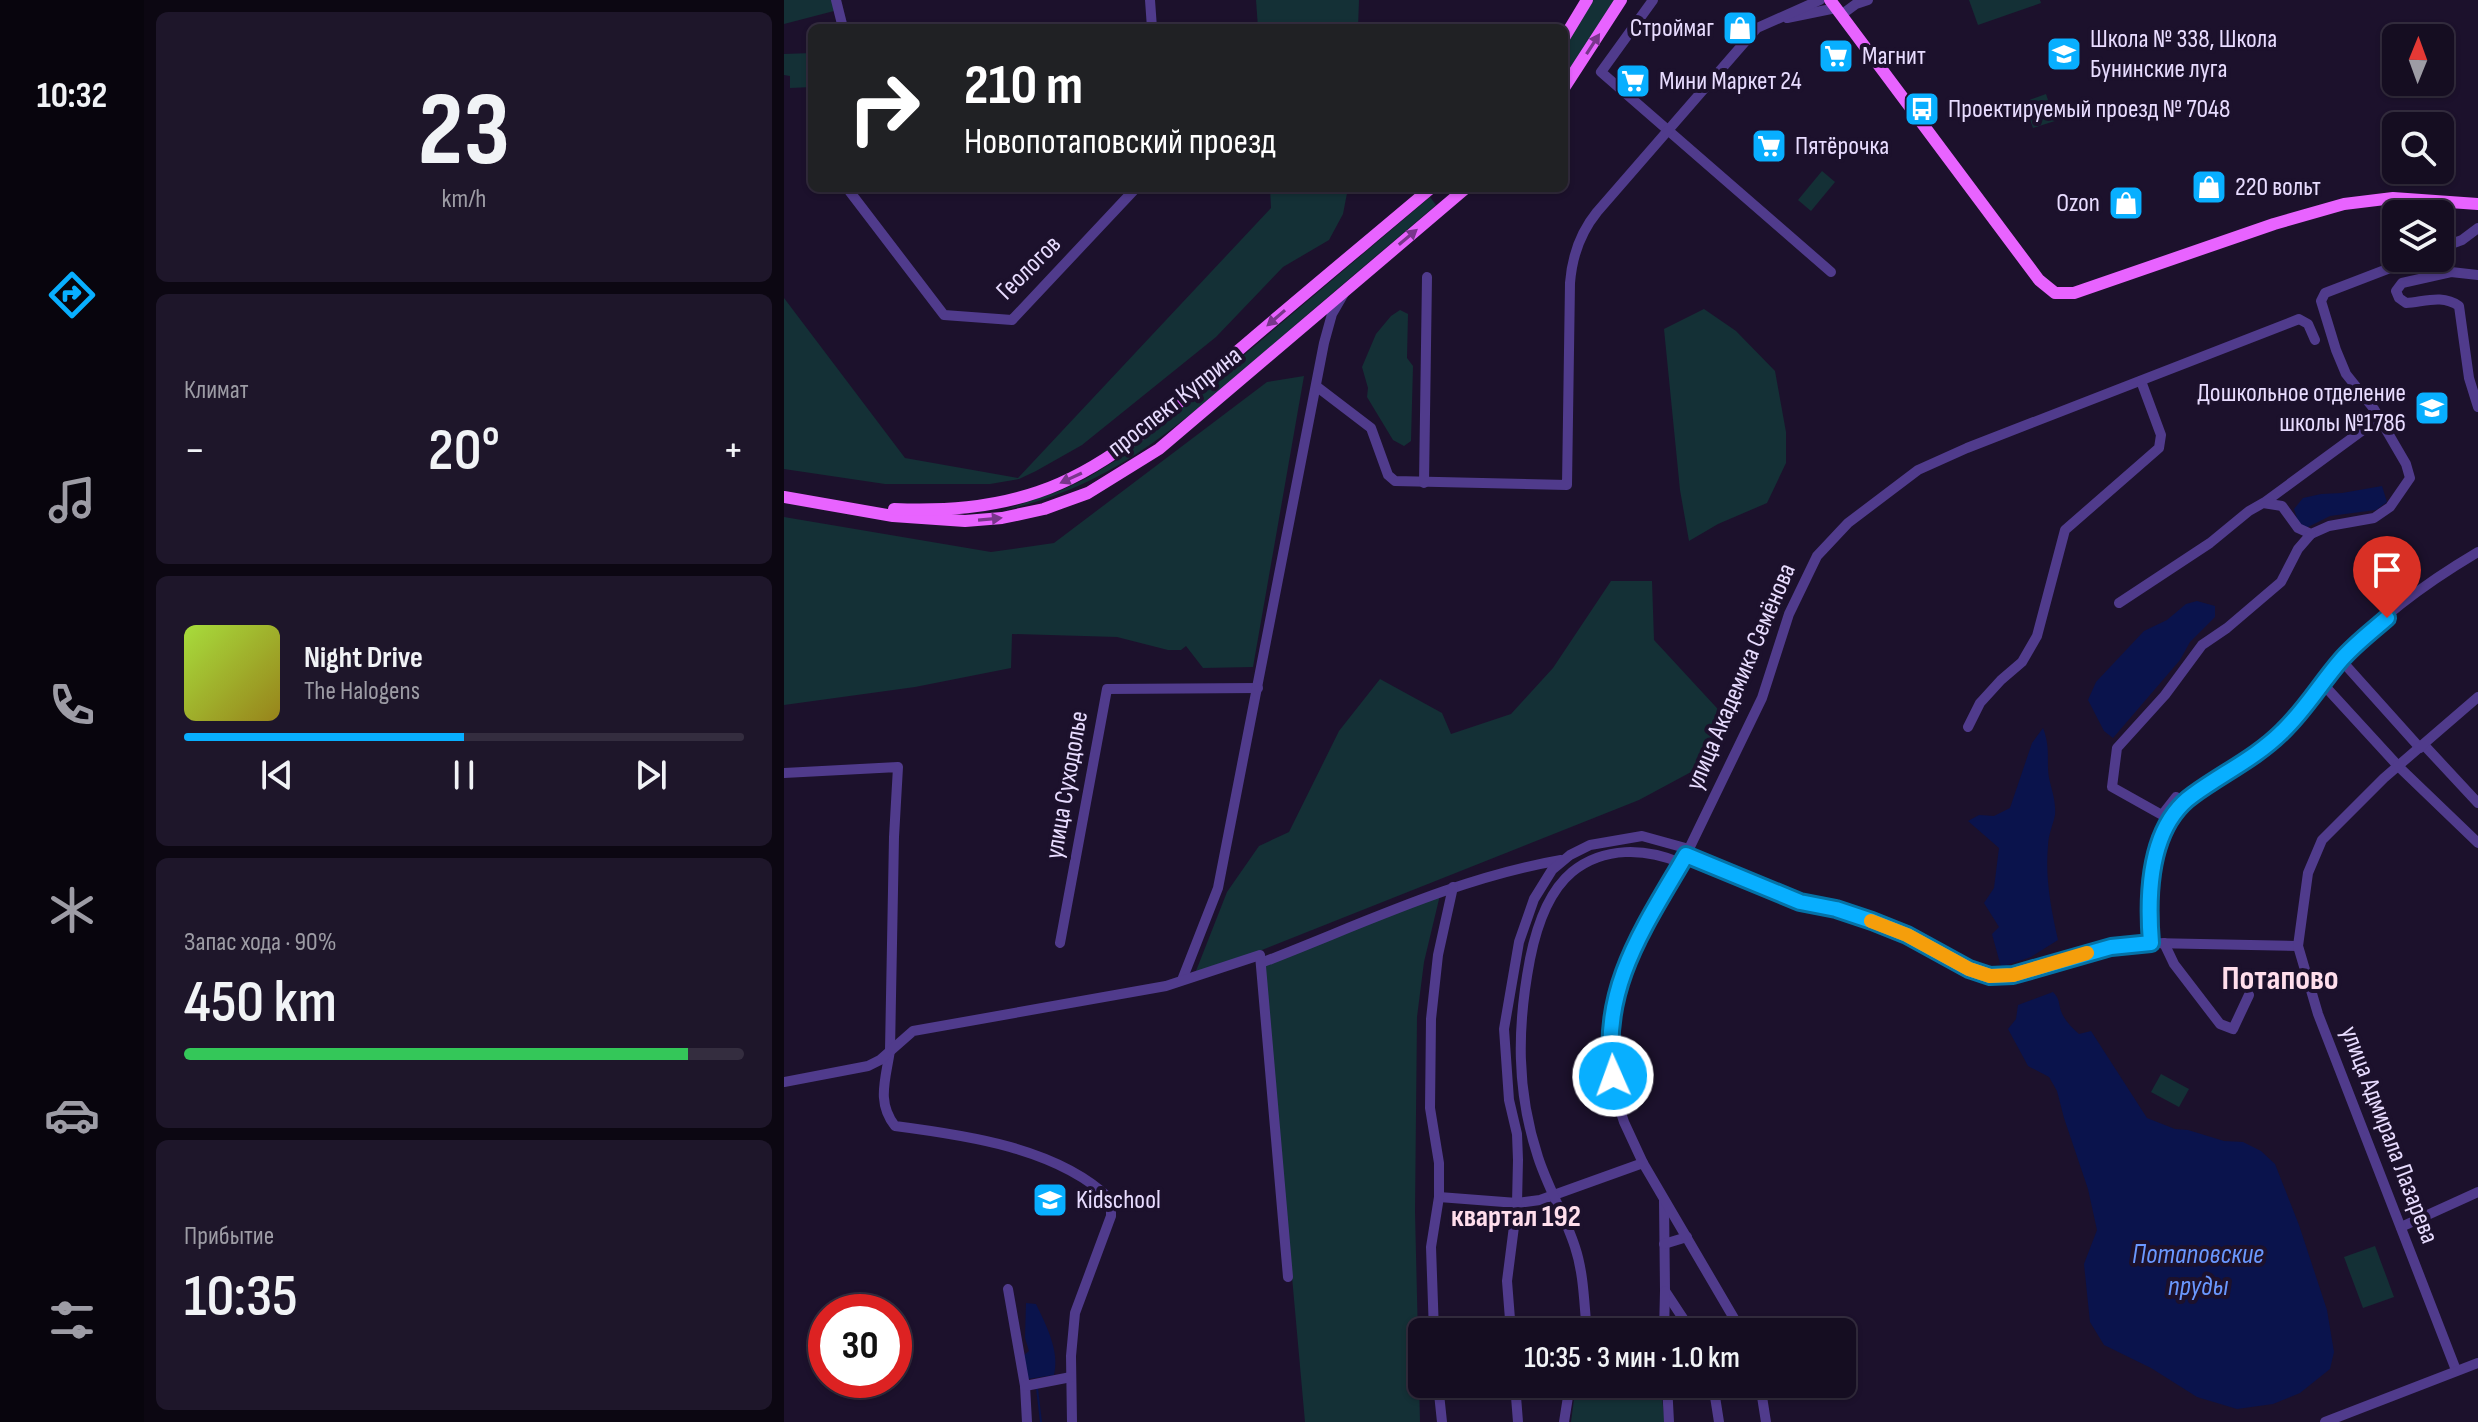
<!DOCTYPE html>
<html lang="ru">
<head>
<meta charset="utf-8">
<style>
	:root { --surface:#150d21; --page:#1e162a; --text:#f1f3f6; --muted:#9d9ca5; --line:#342d3f; --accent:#08afff }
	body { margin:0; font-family:"Sofia Sans Condensed",sans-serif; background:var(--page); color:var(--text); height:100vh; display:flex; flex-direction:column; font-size:30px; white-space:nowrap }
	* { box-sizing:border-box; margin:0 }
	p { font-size:26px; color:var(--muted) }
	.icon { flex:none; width:44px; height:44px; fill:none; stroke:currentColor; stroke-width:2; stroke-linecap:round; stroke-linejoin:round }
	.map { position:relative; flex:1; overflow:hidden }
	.side { display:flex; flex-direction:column; gap:12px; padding:12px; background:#0c0712; width:640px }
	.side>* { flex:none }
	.top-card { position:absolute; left:24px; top:24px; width:760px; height:168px; border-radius:12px; box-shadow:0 2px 6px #0004,0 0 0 2px var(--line); background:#202124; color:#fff; overflow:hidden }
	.needle { width:52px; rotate:1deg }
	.tools { position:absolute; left:1598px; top:24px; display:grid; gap:16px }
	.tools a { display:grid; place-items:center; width:72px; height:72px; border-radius:12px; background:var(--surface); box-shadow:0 2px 6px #0004,0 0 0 2px var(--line); font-size:40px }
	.speed { position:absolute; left:24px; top:1294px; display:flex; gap:16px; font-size:40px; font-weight:700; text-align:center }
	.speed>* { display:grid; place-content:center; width:104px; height:104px; border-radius:50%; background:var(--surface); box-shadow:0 2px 6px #0004,0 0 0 2px var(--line); line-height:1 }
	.speed .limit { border:12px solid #d22; background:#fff; color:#111 }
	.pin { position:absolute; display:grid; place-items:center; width:68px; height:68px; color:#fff; margin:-82px -34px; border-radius:50% 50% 50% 0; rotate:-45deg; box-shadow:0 0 8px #0007 }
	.pin .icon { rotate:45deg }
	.me { position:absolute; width:88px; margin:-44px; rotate:358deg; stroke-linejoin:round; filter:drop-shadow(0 0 6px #0008) }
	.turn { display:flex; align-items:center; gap:28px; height:168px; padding:0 24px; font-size:36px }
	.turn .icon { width:104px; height:104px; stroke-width:2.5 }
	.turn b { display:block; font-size:56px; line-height:68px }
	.big { font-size:60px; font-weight:600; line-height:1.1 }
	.side .tile { flex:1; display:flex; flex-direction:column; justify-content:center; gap:12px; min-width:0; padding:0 28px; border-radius:12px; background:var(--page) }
	.side .dial { align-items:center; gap:0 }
	.dial b { font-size:104px; line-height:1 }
	.song { display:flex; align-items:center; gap:24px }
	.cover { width:96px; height:96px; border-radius:12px; background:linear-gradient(135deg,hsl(80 70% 55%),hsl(50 70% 35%)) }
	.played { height:8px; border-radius:4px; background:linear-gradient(90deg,var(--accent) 50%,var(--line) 50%) }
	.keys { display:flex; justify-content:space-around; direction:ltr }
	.heat { display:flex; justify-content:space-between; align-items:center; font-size:44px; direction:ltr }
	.charge { height:12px; border-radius:6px; background:linear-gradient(90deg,#34c759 90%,var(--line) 0) }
	.trip { position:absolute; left:624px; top:1318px; width:448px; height:80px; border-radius:12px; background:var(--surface); box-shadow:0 2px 6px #0004,0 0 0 2px var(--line); font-weight:600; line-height:80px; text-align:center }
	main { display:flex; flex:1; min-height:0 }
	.tab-bar { display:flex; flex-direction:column; width:144px; justify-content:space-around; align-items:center; background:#08050d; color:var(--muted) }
	.tab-bar .icon { width:56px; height:56px }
	.tab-bar .active { color:var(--accent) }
	.tab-bar b { font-size:36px; color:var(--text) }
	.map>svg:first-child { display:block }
	.green { fill:#143036 }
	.water { fill:#0a134c }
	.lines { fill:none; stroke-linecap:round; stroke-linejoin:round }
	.stream { stroke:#0a134c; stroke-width:2 }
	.minor { stroke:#503b8c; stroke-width:10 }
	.major { stroke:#e863ff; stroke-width:12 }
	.oneway { fill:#78368b }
	.route-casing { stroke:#0572a6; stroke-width:20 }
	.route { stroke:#08afff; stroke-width:14 }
	.slow { stroke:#f59e0b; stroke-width:14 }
	.labels { text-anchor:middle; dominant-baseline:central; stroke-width:8; stroke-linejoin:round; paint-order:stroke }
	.poi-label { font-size:26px; fill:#e8dcff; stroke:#1c112c; text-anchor:start }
	.street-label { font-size:26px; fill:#e8dcff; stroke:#1c112c }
	.water-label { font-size:28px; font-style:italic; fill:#6a98ff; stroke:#1c112c }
	.quarter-label { font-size:30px; font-weight:bold; fill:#ffdeec; stroke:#1c112c }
	.district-label { font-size:34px; font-weight:bold; fill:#ffdeec; stroke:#1c112c }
</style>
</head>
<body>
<main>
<nav class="tab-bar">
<b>10:32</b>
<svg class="icon active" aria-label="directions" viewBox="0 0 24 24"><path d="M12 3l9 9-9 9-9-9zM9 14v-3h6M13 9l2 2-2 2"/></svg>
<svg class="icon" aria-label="music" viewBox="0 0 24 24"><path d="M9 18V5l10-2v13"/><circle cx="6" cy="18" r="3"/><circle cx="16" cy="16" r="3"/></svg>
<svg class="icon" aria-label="phone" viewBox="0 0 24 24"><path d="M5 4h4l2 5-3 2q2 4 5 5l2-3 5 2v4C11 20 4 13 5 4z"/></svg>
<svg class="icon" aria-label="climate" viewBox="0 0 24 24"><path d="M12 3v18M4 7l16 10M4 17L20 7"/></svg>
<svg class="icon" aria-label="car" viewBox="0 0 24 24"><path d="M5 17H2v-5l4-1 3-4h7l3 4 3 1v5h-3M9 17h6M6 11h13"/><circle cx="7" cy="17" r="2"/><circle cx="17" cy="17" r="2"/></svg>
<svg class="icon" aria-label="filters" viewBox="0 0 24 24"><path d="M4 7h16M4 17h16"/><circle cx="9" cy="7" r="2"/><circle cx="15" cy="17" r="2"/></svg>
</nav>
<section class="side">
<div class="tile dial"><b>23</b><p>km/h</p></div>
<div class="tile"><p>Климат</p>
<div class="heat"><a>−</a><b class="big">20°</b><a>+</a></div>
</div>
<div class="tile">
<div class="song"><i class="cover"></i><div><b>Night Drive</b><p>The Halogens</p></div></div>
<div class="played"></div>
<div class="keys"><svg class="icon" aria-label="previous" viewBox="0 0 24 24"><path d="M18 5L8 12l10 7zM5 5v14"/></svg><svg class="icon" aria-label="pause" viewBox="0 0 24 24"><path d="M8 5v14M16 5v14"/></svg><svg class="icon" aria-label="next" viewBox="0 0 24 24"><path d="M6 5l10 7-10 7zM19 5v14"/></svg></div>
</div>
<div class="tile"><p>Запас хода · 90%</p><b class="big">450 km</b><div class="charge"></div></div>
<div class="tile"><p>Прибытие</p><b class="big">10:35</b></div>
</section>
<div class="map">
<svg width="1694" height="1422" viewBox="0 0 1694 1422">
	<rect width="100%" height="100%" fill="#1c112c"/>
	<g class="green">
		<path d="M0 0H48L50 11 0 24Z"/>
		<path d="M472 0H575L574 28H474Z"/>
		<path d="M808 0H832L780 80V48Z"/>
		<path d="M1185 0H1256L1257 3 1194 25Z"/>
		<path d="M28 53V87L6 88V76L0 75V54Z"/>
		<path d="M1262 94 1271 121 1249 128 1240 102Z"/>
		<path d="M1038 171 1051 182 1027 211 1014 200Z"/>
		<path d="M486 188H564L559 214 545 240 499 267 432 337 298 445 252 471 235 479 206 484H101L0 469V298L121 458 234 478 487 208Z"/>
		<path d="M646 197 652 205C597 252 541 299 486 347 401 419 333 486 220 510L278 490 303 478 331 461 368 433Z"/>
		<path d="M920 309 952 331 991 371 1002 432V463L983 503 934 524 905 541 896 490 880 329Z"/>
		<path d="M616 310 624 314 623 358 629 366 627 441 620 446 609 440 583 397 584 388 578 367 592 334 607 316Z"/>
		<path d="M520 376 469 667 419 668 402 646 397 650H384L333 637 228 634 227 668 131 687 0 705V517L207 552 270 543 483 382Z"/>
		<path d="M827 581H868L870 640 943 719 935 757 855 800 420 973 412 971 443 892 475 846 505 832 555 731 596 679 658 713 667 734 727 714 769 668Z"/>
		<path d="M656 895 640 962 633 1017 631 1212 636 1422H521L480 964Z"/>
		<path d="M1377 1074 1405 1089 1395 1107 1367 1092Z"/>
		<path d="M1591 1246 1610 1297 1579 1308 1560 1257Z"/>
		<path d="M792 1384H876L881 1422H787Z"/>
	</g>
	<g class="water">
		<path d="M1598 486 1603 502 1592 510 1546 516 1522 528 1515 524 1510 509 1519 498 1537 494 1558 493Z"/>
		<path d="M1413 601 1431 606V617L1406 642 1396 660 1329 738 1320 731 1304 700 1312 682 1360 631 1383 620 1402 604Z"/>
		<path d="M1259 728C1267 749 1262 759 1265 778 1268 791 1272 802 1271 815 1269 825 1264 835 1264 846 1261 878 1267 909 1274 940L1247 957 1217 967 1208 934 1215 927 1200 903 1210 888 1215 848 1184 821 1195 815 1210 816 1226 808 1248 743Z"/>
		<path d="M1269 992C1276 999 1274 1002 1277 1011 1280 1020 1288 1028 1295 1034L1307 1031 1363 1118 1391 1129 1404 1130 1440 1141 1459 1142 1477 1151 1491 1164 1515 1225 1543 1310 1550 1352 1546 1369 1516 1393 1489 1404 1453 1409 1413 1397 1367 1368 1320 1345 1306 1322 1300 1264 1313 1230 1304 1189 1280 1118 1273 1091 1265 1077 1244 1066 1224 1029 1232 1019 1234 1005Z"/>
		<path d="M242 1303 252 1304C262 1325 276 1351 270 1375L244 1379 238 1357 245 1351 241 1338Z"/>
	</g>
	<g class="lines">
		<path class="stream" d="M253 1388 257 1422"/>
		<g class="minor">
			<path d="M52 0 59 28"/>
			<path d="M366 0 368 28"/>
			<path d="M869 0 817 72 1047 272"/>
			<path d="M1057 15 1072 4 1084 0"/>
			<path d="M1003 18 1052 8"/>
			<path d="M63 188 160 315 228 320 352 188"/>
			<path d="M1656 248 1678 240 1694 228"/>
			<path d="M1694 275 1667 272 1618 283 1612 291 1615 298 1622 303C1640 302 1658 294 1675 306L1685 378 1694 407"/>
			<path d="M532 386 587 428 604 475 611 481 783 485 786 283C788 257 796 233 813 212L973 28 1036 0"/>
			<path d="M640 483 643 277"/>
			<path d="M1481 502 1594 419"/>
			<path d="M1335 603 1426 543 1465 511 1479 503 1498 506 1514 528 1527 534 1545 526 1590 518 1606 507 1626 478 1622 464 1590 409 1562 374 1552 350 1537 301 1541 293 1632 258"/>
			<path d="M1557 660 1636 748"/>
			<path d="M1538 683 1615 767 1694 843"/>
			<path d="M1184 727 1196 703 1217 680 1238 662 1253 636 1281 530 1375 448 1377 435 1357 381"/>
			<path d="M1640 745 1694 803"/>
			<path d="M0 773 114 767 110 837 106 1050C102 1079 92 1102 111 1126 181 1135 275 1148 327 1200V1216L291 1313 287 1356 288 1422"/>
			<path d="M1392 797 1378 815 1328 787 1333 748 1381 695 1418 645 1443 628 1497 582 1514 549 1527 534"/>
			<path d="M902 855 1016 902 1052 909 1088 921 1123 935 1185 969 1206 976 1229 975 1327 947 1367 943 1514 946"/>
			<path d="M276 943 323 689 474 688"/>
			<path d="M1367 943C1364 906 1364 856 1384 823 1402 792 1437 780 1465 760 1476 752 1487 742 1498 732 1521 710 1538 681 1560 657 1598 614 1645 581 1694 552"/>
			<path d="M1380 943 1390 964 1436 1024 1449 1029 1465 995"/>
			<path d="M477 963C576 925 672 878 777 860"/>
			<path d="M398 980 434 888 540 343 548 314 559 295"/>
			<path d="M0 1082 84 1066 96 1060 129 1031 382 986 476 955 504 1277"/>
			<path d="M655 1197 733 1203 756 1200 859 1163"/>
			<path d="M880 1200 881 1291 908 1332"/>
			<path d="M1617 1227 1694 1192"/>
			<path d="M880 1244 903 1237"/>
			<path d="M224 1289 241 1386 243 1422"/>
			<path d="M650 1332 647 1247 655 1197V1163L646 1108 647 1019 654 955 669 887"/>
			<path d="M727 1332 723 1281 733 1203 734 1160 733 1134 725 1100 720 1029 735 942 750 899 768 870 786 855 806 845 858 836 905 849"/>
			<path d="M803 1332C800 1304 800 1274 791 1247 781 1216 764 1188 754 1157 732 1090 733 1027 746 959 752 929 764 892 788 872 820 846 862 848 897 863"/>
			<path d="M816 1332 835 1322 862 1332"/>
			<path d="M880 1332 881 1291"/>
			<path d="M958 1332 859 1163 840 1122 831 1094 826 1059 831 996 852 941 902 855 978 698 1005 614 1033 556 1064 523 1134 470 1183 448 1515 319 1524 324 1531 340"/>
			<path d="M1672 1370 1534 1014 1514 946 1524 873 1538 840 1600 778 1694 697"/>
			<path d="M654 1384 658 1422"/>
			<path d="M731 1384 734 1422"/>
			<path d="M883 1384 885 1422"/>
			<path d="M929 1384 935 1422"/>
			<path d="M976 1384 982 1422"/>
			<path d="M241 1386 287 1377"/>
			<path d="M780 1422 786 1384"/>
			<path d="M1541 1422 1694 1363"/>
		</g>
		<g class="major">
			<path d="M1046 0 1255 280 1271 293H1290L1490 224 1560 204 1609 198 1694 204"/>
			<path d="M780 38 803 0"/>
			<path d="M780 88 837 0"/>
			<path d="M0 497 109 516 181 521 218 518 260 509 304 493 375 449 682 188"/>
			<path d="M110 509C160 511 207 508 254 492 333 465 394 402 456 349 519 295 583 242 647 188"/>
		</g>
	</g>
	<defs><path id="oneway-solid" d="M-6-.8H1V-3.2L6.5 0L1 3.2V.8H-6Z" transform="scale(2)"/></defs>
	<g class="oneway">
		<use href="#oneway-solid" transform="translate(809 44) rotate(-57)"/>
		<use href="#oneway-solid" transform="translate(624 237) rotate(-40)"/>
		<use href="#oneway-solid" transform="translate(492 318) rotate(139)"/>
		<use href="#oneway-solid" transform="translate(287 478) rotate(155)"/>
		<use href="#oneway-solid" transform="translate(206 519) rotate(-5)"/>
	</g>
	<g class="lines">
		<defs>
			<path id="route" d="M829 1076C815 989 861 926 902 855L1016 902 1052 909 1088 921 1123 935 1185 969 1206 976 1229 975 1327 947 1367 943C1363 894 1365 826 1409 795 1439 773 1472 758 1499 731 1521 710 1537 683 1557 660 1571 644 1587 632 1603 618"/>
		</defs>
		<use href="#route" class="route-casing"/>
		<use href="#route" class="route"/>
		<path class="slow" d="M1087 921 1123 935 1185 969 1206 976 1229 975 1303 953"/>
	</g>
	<defs>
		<symbol id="shop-square" viewBox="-11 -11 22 22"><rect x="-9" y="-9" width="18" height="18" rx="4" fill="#08afff" stroke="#1c112c"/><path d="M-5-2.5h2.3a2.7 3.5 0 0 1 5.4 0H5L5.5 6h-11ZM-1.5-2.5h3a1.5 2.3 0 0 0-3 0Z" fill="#fff"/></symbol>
		<symbol id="school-square" viewBox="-11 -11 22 22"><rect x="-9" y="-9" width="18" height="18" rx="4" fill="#08afff" stroke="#1c112c"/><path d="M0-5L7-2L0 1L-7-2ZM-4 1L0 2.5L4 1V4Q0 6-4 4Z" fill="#fff"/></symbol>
		<symbol id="supermarket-square" viewBox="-11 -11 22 22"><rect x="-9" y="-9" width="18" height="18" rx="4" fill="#08afff" stroke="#1c112c"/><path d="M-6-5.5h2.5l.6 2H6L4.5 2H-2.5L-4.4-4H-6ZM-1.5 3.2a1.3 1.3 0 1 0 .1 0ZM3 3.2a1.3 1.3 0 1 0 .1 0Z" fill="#fff"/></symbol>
		<symbol id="bus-square" viewBox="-11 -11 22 22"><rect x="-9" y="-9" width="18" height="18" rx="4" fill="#08afff" stroke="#1c112c"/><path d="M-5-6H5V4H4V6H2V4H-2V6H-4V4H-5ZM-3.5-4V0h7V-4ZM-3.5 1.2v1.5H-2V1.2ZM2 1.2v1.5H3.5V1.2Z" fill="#fff"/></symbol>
	</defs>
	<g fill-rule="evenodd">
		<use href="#shop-square" x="936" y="8" width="40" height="40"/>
		<use href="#school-square" x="1260" y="34" width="40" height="40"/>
		<use href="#supermarket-square" x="1032" y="36" width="40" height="40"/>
		<use href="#supermarket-square" x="829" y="61" width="40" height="40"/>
		<use href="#bus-square" x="1118" y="89" width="40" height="40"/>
		<use href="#supermarket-square" x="965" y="126" width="40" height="40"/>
		<use href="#shop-square" x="1405" y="167" width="40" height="40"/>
		<use href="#shop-square" x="1322" y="183" width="40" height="40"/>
		<use href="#school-square" x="1628" y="388" width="40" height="40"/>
		<use href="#school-square" x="246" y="1180" width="40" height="40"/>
	</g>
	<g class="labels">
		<g class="poi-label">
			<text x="930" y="28" text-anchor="end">Строймаг</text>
			<text x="1306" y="39">Школа № 338, Школа<tspan x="1306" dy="30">Бунинские луга</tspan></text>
			<text x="1078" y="56">Магнит</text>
			<text x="875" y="81">Мини Маркет 24</text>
			<text x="1164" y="109">Проектируемый проезд № 7048</text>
			<text x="1011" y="146">Пятёрочка</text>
			<text x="1451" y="187">220 вольт</text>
			<text x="1316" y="203" text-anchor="end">Ozon</text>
			<text x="1622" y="393" text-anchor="end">Дошкольное отделение<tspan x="1622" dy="30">школы №1786</tspan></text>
			<text x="292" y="1200">Kidschool</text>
		</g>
		<g class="street-label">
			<text transform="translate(245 268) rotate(-45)">Геологов</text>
			<text transform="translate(391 402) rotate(-38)">проспект Куприна</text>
			<text transform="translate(957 677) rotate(-67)">улица Академика Семёнова</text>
			<text transform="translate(283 785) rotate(-80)">улица Суходолье</text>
			<text transform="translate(1605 1135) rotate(69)">улица Адмирала Лазарева</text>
		</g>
		<g class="water-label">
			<text x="1414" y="1254">Потаповские<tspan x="1414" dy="32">пруды</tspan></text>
		</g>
		<g class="quarter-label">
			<text x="732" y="1217">квартал 192</text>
		</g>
		<g class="district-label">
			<text x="1496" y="978">Потапово</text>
		</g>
	</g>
</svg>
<div class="tools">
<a><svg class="needle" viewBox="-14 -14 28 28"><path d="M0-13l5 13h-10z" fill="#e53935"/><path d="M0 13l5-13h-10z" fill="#9d9ca5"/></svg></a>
<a><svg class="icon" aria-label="search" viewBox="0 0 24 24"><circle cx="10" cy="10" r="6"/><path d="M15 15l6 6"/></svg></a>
<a><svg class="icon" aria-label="layers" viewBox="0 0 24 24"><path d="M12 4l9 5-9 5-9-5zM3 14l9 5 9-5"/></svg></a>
</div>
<div class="speed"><div class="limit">30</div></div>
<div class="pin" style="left:1603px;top:618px;background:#d93025"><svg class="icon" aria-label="arrive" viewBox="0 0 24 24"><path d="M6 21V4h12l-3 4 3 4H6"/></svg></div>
<svg class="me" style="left:829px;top:1076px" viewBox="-20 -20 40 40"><circle r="17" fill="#08afff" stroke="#fff" stroke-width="3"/><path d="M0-11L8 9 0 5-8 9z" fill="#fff"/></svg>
<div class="trip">10:35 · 3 мин · 1.0 km</div>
<div class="top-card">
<div class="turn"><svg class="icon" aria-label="right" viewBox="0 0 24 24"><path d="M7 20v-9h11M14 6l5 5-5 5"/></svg><div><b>210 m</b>Новопотаповский проезд</div></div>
</div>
</div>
</main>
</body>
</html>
